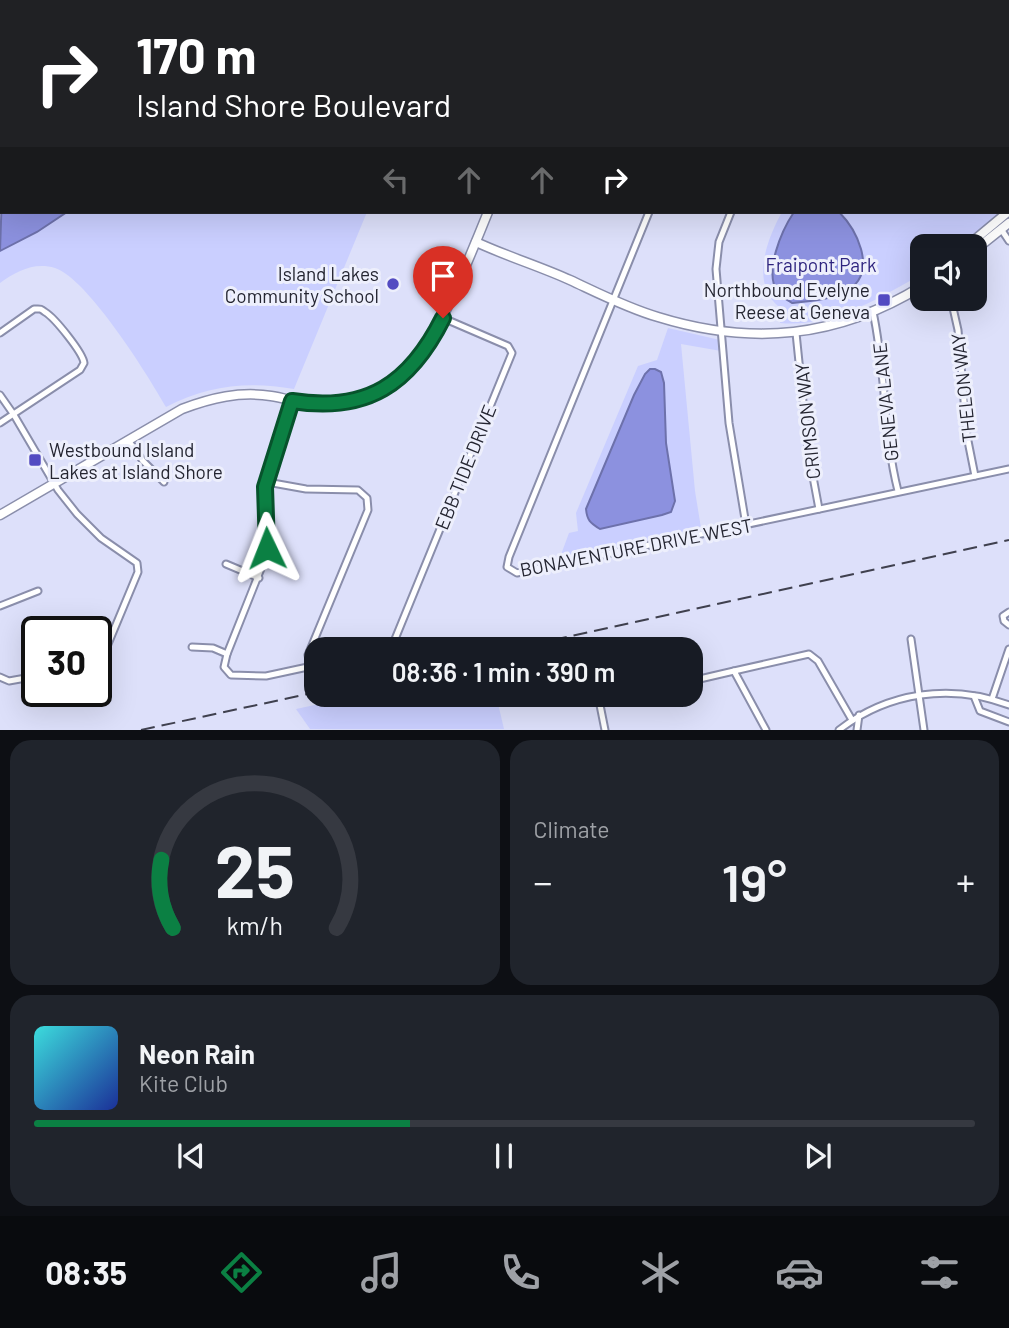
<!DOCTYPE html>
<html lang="en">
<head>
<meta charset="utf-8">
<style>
	:root { --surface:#171b24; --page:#20242c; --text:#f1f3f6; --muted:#9ea1a6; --line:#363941; --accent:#0b8043 }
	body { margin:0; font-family:Barlow,sans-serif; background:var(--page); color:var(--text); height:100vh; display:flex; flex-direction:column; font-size:26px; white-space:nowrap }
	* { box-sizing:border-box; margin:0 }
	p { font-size:23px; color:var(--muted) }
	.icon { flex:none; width:38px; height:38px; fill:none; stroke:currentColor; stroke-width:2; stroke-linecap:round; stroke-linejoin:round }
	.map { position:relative; height:730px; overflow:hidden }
	.sheet { display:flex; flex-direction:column; gap:10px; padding:10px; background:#0d0f14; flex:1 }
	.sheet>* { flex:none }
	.hud { position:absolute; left:0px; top:0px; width:1010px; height:214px; box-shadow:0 7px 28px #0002; background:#202124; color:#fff; overflow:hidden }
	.buttons { position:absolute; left:910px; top:234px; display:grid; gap:14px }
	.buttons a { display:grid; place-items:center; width:77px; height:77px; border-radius:14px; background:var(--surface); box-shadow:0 7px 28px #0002; font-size:35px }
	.speed { position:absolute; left:21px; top:616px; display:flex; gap:14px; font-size:35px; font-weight:700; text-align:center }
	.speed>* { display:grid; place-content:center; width:91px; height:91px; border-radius:50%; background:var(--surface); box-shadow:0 7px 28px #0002; line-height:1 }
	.speed .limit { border:4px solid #111; border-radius:10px; background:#fff; color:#111 }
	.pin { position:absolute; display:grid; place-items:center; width:60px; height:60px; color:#fff; margin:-72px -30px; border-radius:50% 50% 50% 0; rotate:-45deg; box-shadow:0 0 7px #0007 }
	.pin .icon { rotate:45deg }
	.me { position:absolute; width:77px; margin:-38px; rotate:358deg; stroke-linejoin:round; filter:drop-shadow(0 0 5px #0008) }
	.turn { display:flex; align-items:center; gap:24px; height:147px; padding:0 21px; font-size:32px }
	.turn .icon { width:91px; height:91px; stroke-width:2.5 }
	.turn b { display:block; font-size:49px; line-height:60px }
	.lanes { display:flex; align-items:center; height:66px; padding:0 21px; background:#0003; justify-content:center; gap:35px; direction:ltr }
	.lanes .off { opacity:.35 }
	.big { font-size:52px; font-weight:600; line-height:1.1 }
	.sheet .widget { flex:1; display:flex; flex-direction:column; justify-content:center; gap:10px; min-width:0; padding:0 24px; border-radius:21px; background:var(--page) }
	.sheet .dial { align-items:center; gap:0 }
	.dial svg { height:182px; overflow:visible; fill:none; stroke:var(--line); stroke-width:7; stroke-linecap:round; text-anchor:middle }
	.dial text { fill:var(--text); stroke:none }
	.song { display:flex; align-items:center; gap:21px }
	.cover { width:84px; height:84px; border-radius:10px; background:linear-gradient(135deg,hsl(180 70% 55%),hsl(230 70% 35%)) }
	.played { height:7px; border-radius:4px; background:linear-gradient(90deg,var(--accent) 40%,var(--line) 40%) }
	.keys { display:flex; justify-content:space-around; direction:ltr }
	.heat { display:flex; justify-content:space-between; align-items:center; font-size:38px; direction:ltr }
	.sheet .tiles { flex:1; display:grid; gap:10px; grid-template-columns:1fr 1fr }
	.widget:last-child { grid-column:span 2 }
	.trip { position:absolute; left:304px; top:637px; width:399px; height:70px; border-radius:21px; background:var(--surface); box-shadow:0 7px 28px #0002; font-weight:600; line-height:70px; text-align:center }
	.dock { display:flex; height:112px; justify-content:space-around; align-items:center; background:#090b0e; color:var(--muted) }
	.dock .icon { width:49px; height:49px }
	.dock .active { color:var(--accent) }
	.dock b { font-size:32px; color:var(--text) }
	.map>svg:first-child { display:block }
	.green { fill:#cacfff }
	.water { fill:#8c91df; stroke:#6d71ab; stroke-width:2 }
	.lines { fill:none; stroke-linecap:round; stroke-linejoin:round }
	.street-casing { stroke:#8a8eab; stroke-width:9 }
	.secondary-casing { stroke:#8a8eab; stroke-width:11 }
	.street { stroke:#fff; stroke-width:5 }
	.secondary { stroke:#fff; stroke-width:8 }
	.rail { stroke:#3f404e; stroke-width:2; stroke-dasharray:14 7; stroke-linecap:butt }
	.route-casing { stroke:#07532c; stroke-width:18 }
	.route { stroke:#0b8043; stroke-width:12 }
	.poi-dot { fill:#534bc2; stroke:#edeffc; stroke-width:2.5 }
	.labels { text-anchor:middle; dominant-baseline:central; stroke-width:6; stroke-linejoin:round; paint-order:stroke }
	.park-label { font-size:19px; fill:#2e247f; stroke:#edeffc }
	.poi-label { font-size:19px; fill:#242531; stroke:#edeffc; text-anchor:end }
	.street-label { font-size:19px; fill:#242531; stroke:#edeffc }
</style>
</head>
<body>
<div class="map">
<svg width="1009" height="730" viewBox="0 0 1009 730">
	<rect width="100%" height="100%" fill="#dde0fa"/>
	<g class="green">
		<path d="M67 212H367L294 389C248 381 208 385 166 407 148 375 88 279 55 268 34 262 17 271 0 283V251L37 232Z"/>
		<path d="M782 212H1007L962 247H922V274C880 298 830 328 780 323L779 307C750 283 767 239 782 212Z"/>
		<path d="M668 328 720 340 721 351 681 344 695 491 701 528 559 560 569 533 578 531 576 513 638 366 657 360Z"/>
		<path d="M361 695H496L504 729H310L296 709Z"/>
	</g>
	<g class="water">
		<path d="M2 192V212H67L37 232 0 251Z"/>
		<path d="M794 212H839C850 223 857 235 861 249 874 296 825 300 792 303 788 300 781 297 778 293 763 272 782 230 794 212Z"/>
		<path d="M650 369H655L661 372 664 383 666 443 675 501 671 512 662 515 600 529C590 523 587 520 586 509L634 395 645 374Z"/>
	</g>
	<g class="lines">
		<defs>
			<g id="street">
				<path d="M3 0 5 2"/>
				<path d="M648 0 652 2"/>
				<path d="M783 0 786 2"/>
				<path d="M110 2V0"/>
				<path d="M311 2 312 0"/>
				<path d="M472 2V0"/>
				<path d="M656 2 657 0"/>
				<path d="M740 2 741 0"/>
				<path d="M0 104 2 106"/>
				<path d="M649 212 509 557 507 567 517 573 1009 469"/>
				<path d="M731 212 719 242 716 269 729 423 746 525"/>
				<path d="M1001 229 1009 241"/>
				<path d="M951 299 958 330 967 436 975 476"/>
				<path d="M873 312C886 371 883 432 898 491"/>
				<path d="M0 333 34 309C40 309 40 308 45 312 55 318 83 353 84 363L80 370 0 423"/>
				<path d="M796 333 808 450 819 509"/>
				<path d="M0 395 14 415 58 490 77 514 101 538 137 563 138 572 103 656 96 662"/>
				<path d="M292 401 265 487 266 556 227 654 224 667 231 675 266 676 317 665"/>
				<path d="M128 440 143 461 164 482"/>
				<path d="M267 482 306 489 358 490 367 498 368 510 308 655 310 666"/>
				<path d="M226 564 259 578"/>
				<path d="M0 606 38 591"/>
				<path d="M1009 612 1003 616 1004 621 1009 625"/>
				<path d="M911 639 924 730"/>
				<path d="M192 647 213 648 227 654"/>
				<path d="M385 649 393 644 512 353 508 346 443 318"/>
				<path d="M0 677 9 681 37 676"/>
				<path d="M691 681 734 671"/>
				<path d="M598 695 605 730"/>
				<path d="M974 696 980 711 1009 722"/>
				<path d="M992 699 1009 649"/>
				<path d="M766 730 734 671 809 654 818 661 852 720"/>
				<path d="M839 730C888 692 951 683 1009 705"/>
				<path d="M857 730 859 715"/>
			</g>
			<g id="secondary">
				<path d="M890 0 893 2"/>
				<path d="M556 2V0"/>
				<path d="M1008 94 1009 95"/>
				<path d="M476 242C506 256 539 266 570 280 598 293 627 308 658 317 752 346 838 338 922 286"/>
				<path d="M966 247 1008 212"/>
				<path d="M975 250 1009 223"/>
				<path d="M0 515 182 409C211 398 240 391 271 396 285 398 298 403 313 404 397 410 428 353 457 286 468 261 478 237 488 212"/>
			</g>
		</defs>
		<use href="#street" class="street-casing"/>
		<use href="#secondary" class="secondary-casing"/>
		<use href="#street" class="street"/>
		<use href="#secondary" class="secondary"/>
		<g class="rail">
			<path d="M512 649 1009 540"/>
			<path d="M141 730 317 692"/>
		</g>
	</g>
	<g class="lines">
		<defs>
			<path id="route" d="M267 548 265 487 292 401C367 413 410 384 443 318"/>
		</defs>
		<use href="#route" class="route-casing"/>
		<use href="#route" class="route"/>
	</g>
	<g class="poi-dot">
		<circle cx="393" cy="284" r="7"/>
		<rect x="877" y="293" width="14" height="14" rx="3.5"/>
		<rect x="28" y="453" width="14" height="14" rx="3.5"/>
	</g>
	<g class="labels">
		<g class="park-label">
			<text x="821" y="264">Fraipont Park</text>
		</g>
		<g class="poi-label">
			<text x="379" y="273">Island Lakes<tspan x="379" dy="22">Community School</tspan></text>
			<text x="870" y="289">Northbound Evelyne<tspan x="870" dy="22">Reese at Geneva</tspan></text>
			<text x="49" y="449" text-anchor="start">Westbound Island<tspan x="49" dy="22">Lakes at Island Shore</tspan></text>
		</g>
		<g class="street-label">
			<text transform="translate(963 388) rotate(-96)">THELON WAY</text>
			<text transform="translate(885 402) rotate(-96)">GENEVA LANE</text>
			<text transform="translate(807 421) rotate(-96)">CRIMSON WAY</text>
			<text transform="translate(465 467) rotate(-68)">EBB TIDE DRIVE</text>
			<text transform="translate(636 547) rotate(-11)">BONAVENTURE DRIVE WEST</text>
		</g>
	</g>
</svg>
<div class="buttons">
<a><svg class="icon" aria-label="sound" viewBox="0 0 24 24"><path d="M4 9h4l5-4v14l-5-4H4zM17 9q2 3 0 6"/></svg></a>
</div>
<div class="speed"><div class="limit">30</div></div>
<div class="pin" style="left:443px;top:318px;background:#d93025"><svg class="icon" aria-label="arrive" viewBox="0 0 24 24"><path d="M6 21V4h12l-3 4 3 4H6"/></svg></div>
<svg class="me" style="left:267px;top:548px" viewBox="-20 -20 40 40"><path d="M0-17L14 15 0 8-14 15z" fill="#0b8043" stroke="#fff" stroke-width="4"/></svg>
<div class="trip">08:36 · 1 min · 390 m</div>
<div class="hud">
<div class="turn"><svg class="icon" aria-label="right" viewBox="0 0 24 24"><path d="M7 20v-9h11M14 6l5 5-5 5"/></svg><div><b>170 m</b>Island Shore Boulevard</div></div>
<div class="lanes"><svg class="icon off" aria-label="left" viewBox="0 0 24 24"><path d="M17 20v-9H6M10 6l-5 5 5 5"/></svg><svg class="icon off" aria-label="ahead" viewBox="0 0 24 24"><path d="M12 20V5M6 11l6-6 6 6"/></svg><svg class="icon off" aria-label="ahead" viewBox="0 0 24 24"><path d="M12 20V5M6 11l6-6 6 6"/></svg><svg class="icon" aria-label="right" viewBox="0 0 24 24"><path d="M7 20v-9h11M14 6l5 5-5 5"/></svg></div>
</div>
</div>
<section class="sheet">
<div class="tiles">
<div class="widget dial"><svg viewBox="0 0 100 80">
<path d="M14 69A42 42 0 1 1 86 69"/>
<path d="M14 69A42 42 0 0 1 9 39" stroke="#0b8043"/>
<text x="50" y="56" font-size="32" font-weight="700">25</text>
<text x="50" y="72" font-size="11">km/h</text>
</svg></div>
<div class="widget"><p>Climate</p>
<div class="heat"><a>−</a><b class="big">19°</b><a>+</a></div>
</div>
<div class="widget">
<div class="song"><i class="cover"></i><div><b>Neon Rain</b><p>Kite Club</p></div></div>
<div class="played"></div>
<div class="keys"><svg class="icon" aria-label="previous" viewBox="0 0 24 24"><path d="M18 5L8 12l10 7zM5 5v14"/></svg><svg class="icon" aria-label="pause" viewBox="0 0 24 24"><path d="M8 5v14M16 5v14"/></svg><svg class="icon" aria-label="next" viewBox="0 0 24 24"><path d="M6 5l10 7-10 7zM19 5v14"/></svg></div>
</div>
</div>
</section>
<nav class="dock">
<b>08:35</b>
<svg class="icon active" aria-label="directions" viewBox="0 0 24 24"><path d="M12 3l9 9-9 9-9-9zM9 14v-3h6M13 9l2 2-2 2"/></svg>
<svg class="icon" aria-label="music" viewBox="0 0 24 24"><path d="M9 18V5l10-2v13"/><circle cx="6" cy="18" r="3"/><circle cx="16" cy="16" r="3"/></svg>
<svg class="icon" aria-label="phone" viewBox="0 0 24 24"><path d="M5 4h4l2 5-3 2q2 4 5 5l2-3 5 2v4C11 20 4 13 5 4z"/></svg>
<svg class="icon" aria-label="climate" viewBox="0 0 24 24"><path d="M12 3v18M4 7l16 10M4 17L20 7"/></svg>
<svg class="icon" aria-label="car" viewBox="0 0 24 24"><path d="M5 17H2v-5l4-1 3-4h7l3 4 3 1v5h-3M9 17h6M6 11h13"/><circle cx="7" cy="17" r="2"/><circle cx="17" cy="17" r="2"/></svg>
<svg class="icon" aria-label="filters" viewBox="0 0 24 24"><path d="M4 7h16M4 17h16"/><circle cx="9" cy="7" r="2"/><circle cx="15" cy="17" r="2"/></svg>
</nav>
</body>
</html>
